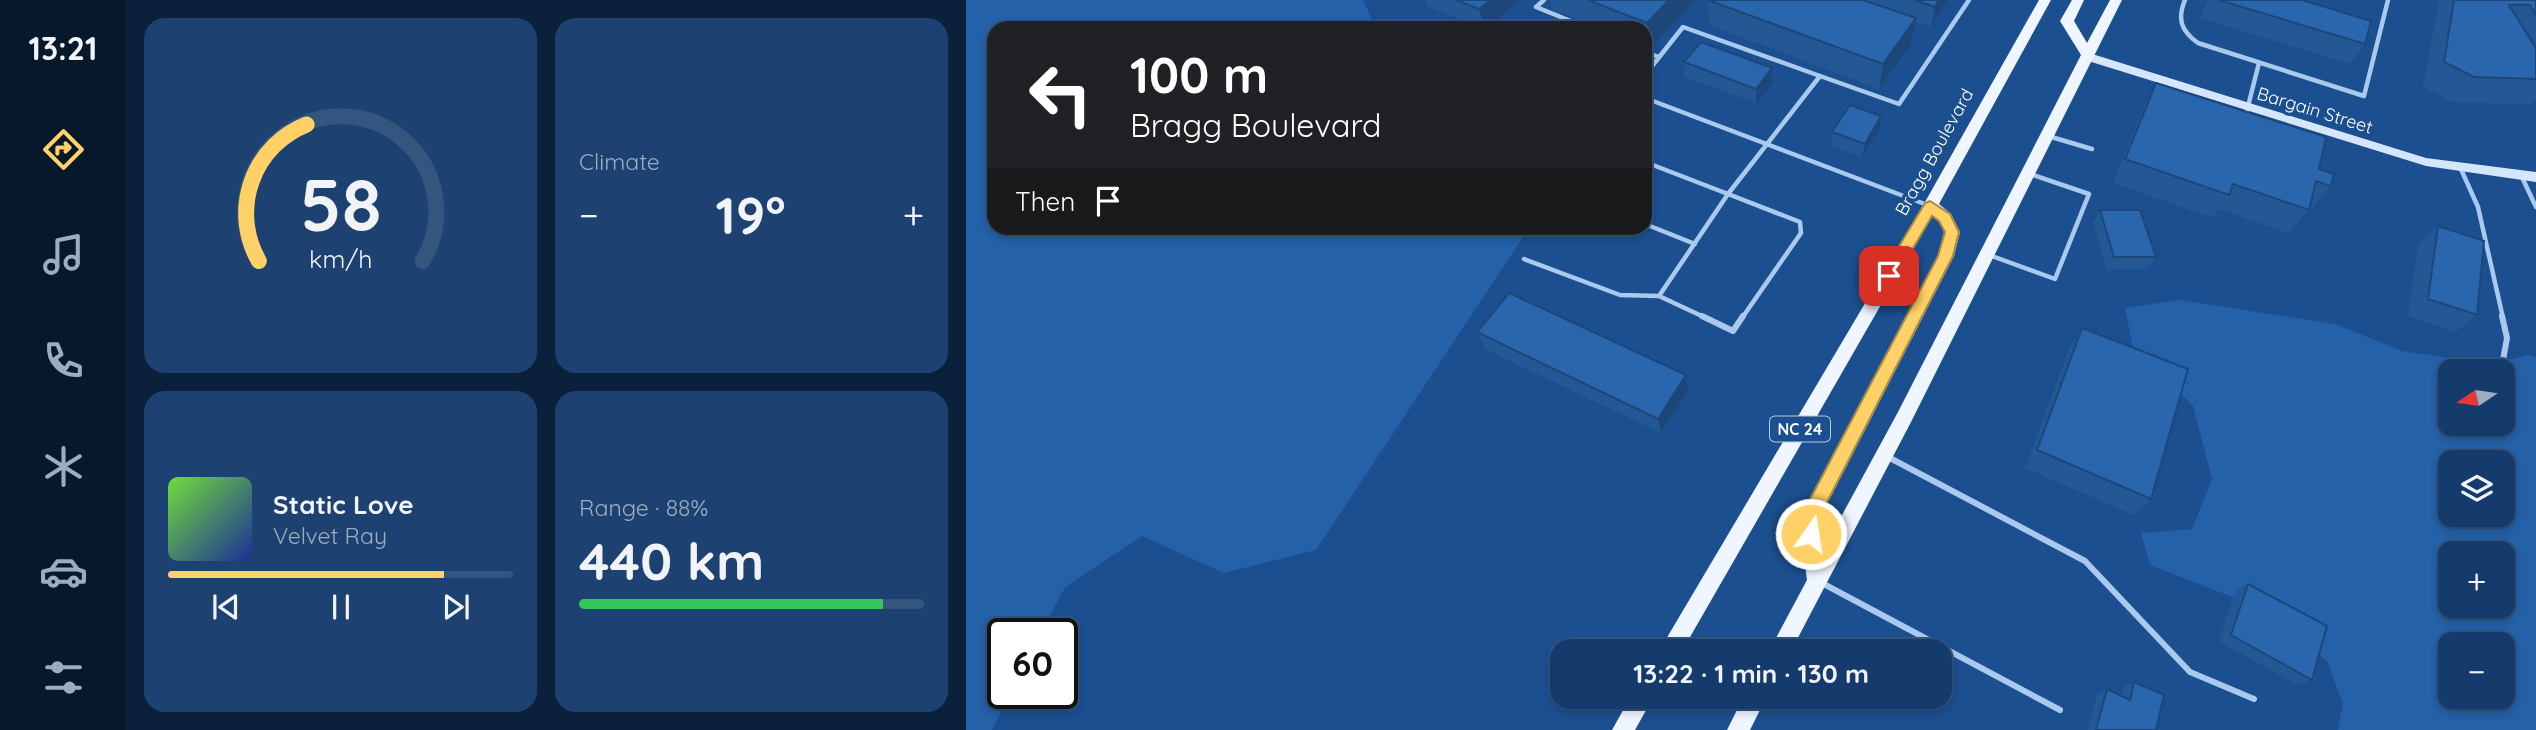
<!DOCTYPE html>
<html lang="en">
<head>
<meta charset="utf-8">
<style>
	:root { --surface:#143b6b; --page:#1d4271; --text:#f1f3f6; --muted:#9dadc1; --line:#33557e; --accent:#ffd166 }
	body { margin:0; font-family:Quicksand,sans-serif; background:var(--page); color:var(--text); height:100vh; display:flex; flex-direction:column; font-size:26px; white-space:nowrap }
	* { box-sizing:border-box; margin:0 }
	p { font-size:23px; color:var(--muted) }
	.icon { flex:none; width:38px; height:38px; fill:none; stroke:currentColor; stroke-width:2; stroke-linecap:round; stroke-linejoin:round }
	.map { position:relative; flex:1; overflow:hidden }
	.details { display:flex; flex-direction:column; gap:18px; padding:18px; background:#0b203b; width:840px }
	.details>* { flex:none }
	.top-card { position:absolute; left:21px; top:21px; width:665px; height:214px; border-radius:21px; box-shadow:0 4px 10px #0003,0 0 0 2px var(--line); background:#202124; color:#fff; overflow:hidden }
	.needle { width:46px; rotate:257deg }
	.fabs { position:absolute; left:1472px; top:359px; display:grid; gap:14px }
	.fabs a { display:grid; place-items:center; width:77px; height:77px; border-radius:14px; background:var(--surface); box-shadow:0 4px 10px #0003,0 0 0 2px var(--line); font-size:35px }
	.speed { position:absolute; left:21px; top:618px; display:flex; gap:14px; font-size:35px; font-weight:700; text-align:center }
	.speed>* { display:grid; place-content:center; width:91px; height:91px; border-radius:50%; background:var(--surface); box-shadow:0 4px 10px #0003,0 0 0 2px var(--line); line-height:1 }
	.speed .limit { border:4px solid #111; border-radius:10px; background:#fff; color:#111 }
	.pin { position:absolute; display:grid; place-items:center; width:60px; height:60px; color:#fff; margin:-30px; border-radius:14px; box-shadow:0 4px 10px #0006 }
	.me { position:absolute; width:77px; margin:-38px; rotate:13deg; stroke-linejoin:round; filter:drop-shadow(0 0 5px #0008) }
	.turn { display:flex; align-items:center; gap:24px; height:147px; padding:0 28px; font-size:32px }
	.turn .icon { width:91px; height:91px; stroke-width:2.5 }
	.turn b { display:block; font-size:49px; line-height:60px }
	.then { display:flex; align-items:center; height:66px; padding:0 28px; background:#0003; gap:14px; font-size:26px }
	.big { font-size:52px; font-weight:700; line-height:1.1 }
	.details .card { flex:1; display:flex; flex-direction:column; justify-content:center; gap:10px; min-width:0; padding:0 24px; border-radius:21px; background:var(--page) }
	.details .dial { align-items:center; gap:0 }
	.dial svg { height:182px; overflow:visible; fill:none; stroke:var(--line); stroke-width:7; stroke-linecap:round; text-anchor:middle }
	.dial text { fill:var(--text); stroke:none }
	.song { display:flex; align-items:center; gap:21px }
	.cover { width:84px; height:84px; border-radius:10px; background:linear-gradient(135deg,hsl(100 70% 55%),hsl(230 70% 35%)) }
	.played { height:7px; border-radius:4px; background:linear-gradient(90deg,var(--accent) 80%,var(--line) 80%) }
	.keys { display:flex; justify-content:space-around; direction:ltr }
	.heat { display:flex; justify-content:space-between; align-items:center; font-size:38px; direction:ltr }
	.charge { height:10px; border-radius:5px; background:linear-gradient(90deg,#34c759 88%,var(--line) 0) }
	.details .tiles { flex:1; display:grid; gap:18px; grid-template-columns:repeat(2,1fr) }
	.trip { position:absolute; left:584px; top:639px; width:402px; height:70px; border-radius:21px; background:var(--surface); box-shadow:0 4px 10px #0003,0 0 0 2px var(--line); font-weight:700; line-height:70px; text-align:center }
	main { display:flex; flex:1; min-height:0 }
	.tab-bar { display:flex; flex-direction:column; width:126px; justify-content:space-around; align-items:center; background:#08182b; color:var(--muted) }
	.tab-bar .icon { width:49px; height:49px }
	.tab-bar .on { color:var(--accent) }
	.tab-bar b { font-size:32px; color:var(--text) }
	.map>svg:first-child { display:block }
	.green { fill:#2461a8; fill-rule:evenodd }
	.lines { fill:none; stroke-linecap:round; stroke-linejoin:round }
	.lane-far1 { stroke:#a9c9ee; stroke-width:4.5 }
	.lane { stroke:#a9c9ee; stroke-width:6 }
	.secondary { fill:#d6e6fa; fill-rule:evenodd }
	.primary { fill:#f0f6ff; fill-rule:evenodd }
	.wall { fill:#245895 }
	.shaded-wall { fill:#1d4779 }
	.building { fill:#2a66ad; stroke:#1d4779; stroke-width:2 }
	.route { fill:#ffd166; stroke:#a68842; stroke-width:2 }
	.labels { text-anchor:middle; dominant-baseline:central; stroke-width:7; stroke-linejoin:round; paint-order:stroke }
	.shield { fill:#1b4f8f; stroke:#bbcadd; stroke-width:2 }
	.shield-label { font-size:16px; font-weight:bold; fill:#fff }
	.street-label { font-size:18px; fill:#fff; stroke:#1b4f8f }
</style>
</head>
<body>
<main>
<nav class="tab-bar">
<b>13:21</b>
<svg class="icon on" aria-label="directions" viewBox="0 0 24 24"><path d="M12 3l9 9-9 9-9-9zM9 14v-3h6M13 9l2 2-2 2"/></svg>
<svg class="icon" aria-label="music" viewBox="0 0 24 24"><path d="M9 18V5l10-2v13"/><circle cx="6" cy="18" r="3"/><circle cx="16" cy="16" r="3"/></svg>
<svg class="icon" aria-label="phone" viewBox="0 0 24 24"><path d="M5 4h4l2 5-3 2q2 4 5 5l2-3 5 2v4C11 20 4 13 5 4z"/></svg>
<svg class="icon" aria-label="climate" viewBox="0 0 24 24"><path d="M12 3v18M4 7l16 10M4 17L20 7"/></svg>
<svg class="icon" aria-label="car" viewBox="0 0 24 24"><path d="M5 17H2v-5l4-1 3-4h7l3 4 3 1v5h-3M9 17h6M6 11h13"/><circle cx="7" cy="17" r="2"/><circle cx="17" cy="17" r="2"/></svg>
<svg class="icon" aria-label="filters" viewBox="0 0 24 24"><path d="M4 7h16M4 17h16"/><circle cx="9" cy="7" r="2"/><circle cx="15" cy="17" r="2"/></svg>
</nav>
<section class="details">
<div class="tiles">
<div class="card dial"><svg viewBox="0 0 100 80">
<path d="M14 69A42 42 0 1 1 86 69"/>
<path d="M14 69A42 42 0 0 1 35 9" stroke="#ffd166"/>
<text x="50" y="56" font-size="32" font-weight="700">58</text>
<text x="50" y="72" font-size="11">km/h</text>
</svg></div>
<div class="card"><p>Climate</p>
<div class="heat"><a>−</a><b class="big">19°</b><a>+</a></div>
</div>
<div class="card">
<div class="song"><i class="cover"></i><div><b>Static Love</b><p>Velvet Ray</p></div></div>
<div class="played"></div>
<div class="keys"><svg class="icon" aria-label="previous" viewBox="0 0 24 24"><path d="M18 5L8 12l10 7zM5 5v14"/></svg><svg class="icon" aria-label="pause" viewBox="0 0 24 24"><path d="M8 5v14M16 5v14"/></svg><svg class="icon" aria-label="next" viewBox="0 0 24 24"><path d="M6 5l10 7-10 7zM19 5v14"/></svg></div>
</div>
<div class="card"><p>Range · 88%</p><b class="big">440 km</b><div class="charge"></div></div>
</div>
</section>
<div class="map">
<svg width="1570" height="730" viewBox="0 0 1570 730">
	<rect width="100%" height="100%" fill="#1b4f8f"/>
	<g class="green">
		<path d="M0 0H397L408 24 419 28H28V228H563L350 550 258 573 176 536 99 587 75 633 37 634V693H45L26 730H0Z"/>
		<path d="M1213 300 1369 324 1436 351 1525 364 1564 355 1570 358V730H1372L1377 704 1361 661 1277 601 1184 565 1175 533 1226 529 1246 479 1227 406 1167 348 1159 308ZM1484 371H1536V424H1484ZM1484 462H1536V514H1484ZM1484 553H1536V606H1484ZM1484 644H1536V696H1484Z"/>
	</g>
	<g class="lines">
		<g class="lane-far1">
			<path d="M578 0 570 7 622 28"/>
			<path d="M1219 0C1211 19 1215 31 1232 43L1398 96 1422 0"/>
			<path d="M679 52 693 57"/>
			<path d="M679 75 717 27 854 76 762 194"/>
			<path d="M854 76 933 104 1003 0"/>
			<path d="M679 98 964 206"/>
			<path d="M1279 118 1293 63"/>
			<path d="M1082 136 1126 149"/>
			<path d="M679 162 762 194"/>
			<path d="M1494 167 1512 207 1537 318"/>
			<path d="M1555 175 1570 207"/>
			<path d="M762 194 834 222 835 233 776 318"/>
			<path d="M679 224 729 244"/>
			<path d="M1023 255 1089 279 1123 194 1064 174"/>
			<path d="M558 259 654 295 693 296"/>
			<path d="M740 318 693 296 762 194"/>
		</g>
		<g class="lane">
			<path d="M736 316 767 331 777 316"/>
			<path d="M1535 371 1541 338 1536 316"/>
			<path d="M1475 407 1484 411"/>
			<path d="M1512 424 1525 429 1526 424"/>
			<path d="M922 457 1119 561 1224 672 1288 699"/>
			<path d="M854 582 1094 710"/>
		</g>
		<path class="secondary" d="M1123 53 1460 158 1570 172V182L1460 166 1119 60 1118 57Z"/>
		<g class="primary">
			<path d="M1073 0H1085L973 204 985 214 994 232 988 256 858 510 855 534 857 550 932 412 1115 55 1094 21 1106 0H1118L1108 21 1121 43 1144 0H1156L944 424 825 651H803L841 580 835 534 838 509 972 256 978 232 973 222 966 216 716 651H693L959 202Z"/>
			<path d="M665 696H688L669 730H646Z"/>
			<path d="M778 696H801L784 730H761Z"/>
		</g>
	</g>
	<g class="wall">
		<path d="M459 0H553L522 28H515L461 6Z"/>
		<path d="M584 0H730L684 48 679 46V28H633L586 9Z"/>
		<path d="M742 0H982L965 27 949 22 945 44 913 89 743 25Z"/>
		<path d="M1242 0H1336L1399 44 1384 64 1234 18Z"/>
		<path d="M1473 0H1570V100L1565 105 1486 102 1457 87Z"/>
		<path d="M718 62 806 68V83L790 103 719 77Z"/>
		<path d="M1190 83 1353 169 1365 186 1346 209H1343L1323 233 1253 209 1247 218 1147 183 1177 108Z"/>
		<path d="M913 130 896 157 865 146 866 132Z"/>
		<path d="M1134 210 1190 257 1181 269 1141 270 1127 223Z"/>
		<path d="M1472 226 1511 315 1489 332 1442 316 1452 244Z"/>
		<path d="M1116 328 1185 499 1168 515 1059 468 1103 349Z"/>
		<path d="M511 332 720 375 722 391 695 433 519 349Z"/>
		<path d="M1282 584 1346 680 1331 685 1253 641 1269 591Z"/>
		<path d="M1168 682 1190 730H1122L1131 694 1141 689 1156 696 1158 687Z"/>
	</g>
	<g class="shaded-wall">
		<path d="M524 0H553L522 28H519L513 9Z"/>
		<path d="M703 0H730L684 48 681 23Z"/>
		<path d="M973 0H982L965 27 969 7Z"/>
		<path d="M950 18 945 44 913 89 917 64Z"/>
		<path d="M806 68V83L790 103V89Z"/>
		<path d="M915 116 913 130 896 157 899 144Z"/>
		<path d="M720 375 722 391 695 433 692 419Z"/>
	</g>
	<g class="building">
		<path d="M490 0H524L513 9Z"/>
		<path d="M622 0H703L681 23Z"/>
		<path d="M742 0H897L950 18 917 64Z"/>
		<path d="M949 0H973L969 7Z"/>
		<path d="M1253 0H1336L1405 21 1399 44Z"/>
		<path d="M1488 0H1570V15L1564 5H1543L1570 48V79L1508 77 1478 62Z"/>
		<path d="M735 42 806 68 790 89 718 62Z"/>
		<path d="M1190 83 1360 137 1353 169 1368 174 1365 186 1350 181 1343 210 1267 184 1263 195 1159 159Z"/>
		<path d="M884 105 915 116 899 144 866 132Z"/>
		<path d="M1134 210H1174L1190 257H1148Z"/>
		<path d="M1472 226 1518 241 1511 315 1462 299Z"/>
		<path d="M543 293 720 375 692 419 511 332Z"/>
		<path d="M1116 328 1222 369 1185 499 1071 450Z"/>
		<path d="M1282 584 1361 626 1346 680 1265 635Z"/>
		<path d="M1168 682 1198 695 1190 730H1130L1141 689 1164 700Z"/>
	</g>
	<path class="route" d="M964 201 984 214 993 232 987 256 857 510 851 540 845 542 838 540 836 534 842 503 972 256 979 232 973 221 966 216 928 281H918L915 276 959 203Z"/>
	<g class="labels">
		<rect class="shield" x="804" y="416.5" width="60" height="25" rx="5"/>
		<g class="shield-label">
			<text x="834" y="429">NC 24</text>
		</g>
		<g class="street-label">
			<text transform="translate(1349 110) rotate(17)">Bargain Street</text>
			<text transform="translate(968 152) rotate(-61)">Bragg Boulevard</text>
		</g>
	</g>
</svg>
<div class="fabs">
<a><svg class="needle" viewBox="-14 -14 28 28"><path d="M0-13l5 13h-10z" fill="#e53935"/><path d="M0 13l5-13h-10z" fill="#9dadc1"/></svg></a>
<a><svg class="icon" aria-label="layers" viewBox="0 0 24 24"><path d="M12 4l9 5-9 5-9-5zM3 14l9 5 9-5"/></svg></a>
<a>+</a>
<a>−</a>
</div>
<div class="speed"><div class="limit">60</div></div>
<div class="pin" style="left:923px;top:276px;background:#d93025"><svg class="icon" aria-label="arrive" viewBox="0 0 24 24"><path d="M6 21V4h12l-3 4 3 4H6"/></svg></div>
<svg class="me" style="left:845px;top:534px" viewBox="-20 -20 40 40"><circle r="17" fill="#ffd166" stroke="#fff" stroke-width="3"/><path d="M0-11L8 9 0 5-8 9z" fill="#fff"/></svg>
<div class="trip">13:22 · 1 min · 130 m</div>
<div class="top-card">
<div class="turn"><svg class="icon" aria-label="left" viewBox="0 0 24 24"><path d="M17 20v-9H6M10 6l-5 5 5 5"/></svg><div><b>100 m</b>Bragg Boulevard</div></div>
<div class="then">Then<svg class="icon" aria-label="arrive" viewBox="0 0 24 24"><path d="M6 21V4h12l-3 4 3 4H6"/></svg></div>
</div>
</div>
</main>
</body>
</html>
